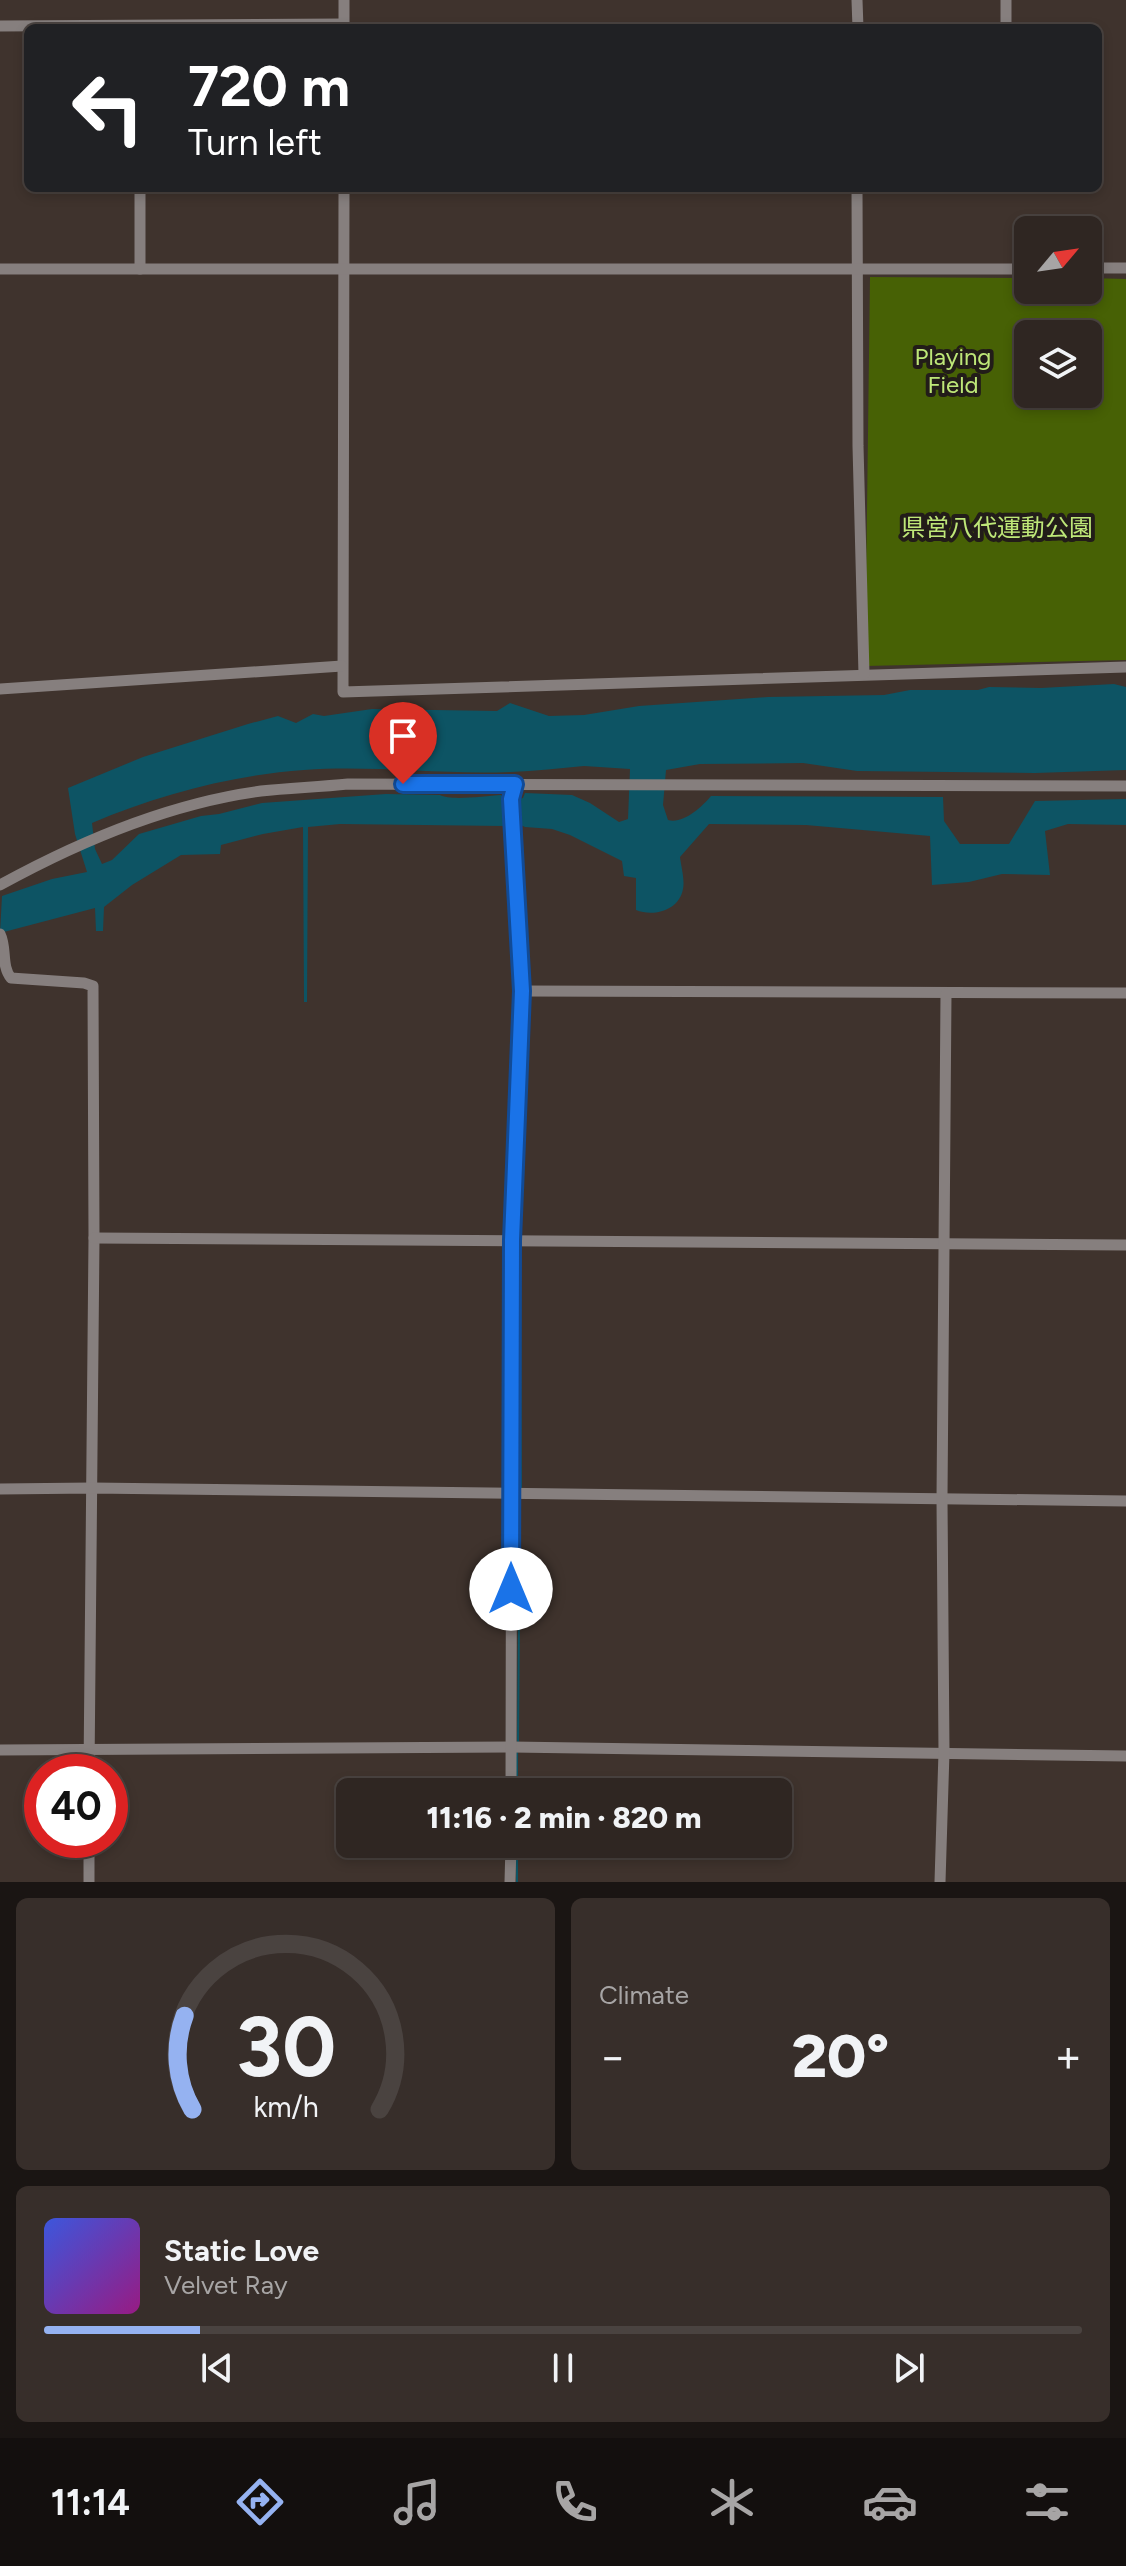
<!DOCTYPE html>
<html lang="en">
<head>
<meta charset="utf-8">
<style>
	:root { --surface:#2f2622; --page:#372e2a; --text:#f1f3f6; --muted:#a7a5a5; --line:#4a4340; --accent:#95b2f1 }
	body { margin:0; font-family:Figtree,"Noto Sans JP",sans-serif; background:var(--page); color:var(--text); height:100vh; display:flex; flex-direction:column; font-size:30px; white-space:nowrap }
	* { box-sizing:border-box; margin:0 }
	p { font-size:26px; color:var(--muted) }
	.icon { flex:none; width:44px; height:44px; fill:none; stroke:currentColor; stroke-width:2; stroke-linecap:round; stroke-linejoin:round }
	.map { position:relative; height:1882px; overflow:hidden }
	.panel { display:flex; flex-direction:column; gap:16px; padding:16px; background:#1a1513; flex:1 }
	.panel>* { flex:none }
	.top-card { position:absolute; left:24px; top:24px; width:1078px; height:168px; border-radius:12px; box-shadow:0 4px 12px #0003,0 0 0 2px var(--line); background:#202124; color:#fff; overflow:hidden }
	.needle { width:52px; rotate:61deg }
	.buttons { position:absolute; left:1014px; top:216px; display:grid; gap:16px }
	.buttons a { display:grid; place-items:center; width:88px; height:88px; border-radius:12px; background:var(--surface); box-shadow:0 4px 12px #0003,0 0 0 2px var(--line); font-size:40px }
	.speed { position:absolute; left:24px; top:1754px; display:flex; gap:16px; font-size:40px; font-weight:700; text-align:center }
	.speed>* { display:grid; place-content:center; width:104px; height:104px; border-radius:50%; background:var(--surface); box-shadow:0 4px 12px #0003,0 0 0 2px var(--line); line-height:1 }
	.speed .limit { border:12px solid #d22; background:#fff; color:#111 }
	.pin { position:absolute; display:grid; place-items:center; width:68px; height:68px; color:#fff; margin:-82px -34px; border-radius:50% 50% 50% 0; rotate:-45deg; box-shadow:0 0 8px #0007 }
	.pin .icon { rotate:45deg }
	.me { position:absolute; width:88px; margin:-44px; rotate:0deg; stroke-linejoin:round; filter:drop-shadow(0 0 6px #0008) }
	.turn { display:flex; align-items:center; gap:28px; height:168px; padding:0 32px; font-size:36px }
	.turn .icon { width:104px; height:104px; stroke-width:2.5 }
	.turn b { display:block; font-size:56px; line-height:68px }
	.big { font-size:60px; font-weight:800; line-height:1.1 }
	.panel .widget { flex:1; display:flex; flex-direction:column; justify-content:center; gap:12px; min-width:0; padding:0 28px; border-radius:12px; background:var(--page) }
	.panel .dial { align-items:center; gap:0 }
	.dial svg { height:208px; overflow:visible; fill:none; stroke:var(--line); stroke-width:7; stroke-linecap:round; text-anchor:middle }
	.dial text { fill:var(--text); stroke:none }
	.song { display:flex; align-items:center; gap:24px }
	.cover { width:96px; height:96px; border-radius:12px; background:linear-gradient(135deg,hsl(230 70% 55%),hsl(310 70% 35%)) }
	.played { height:8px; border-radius:4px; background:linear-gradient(90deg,var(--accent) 15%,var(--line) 15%) }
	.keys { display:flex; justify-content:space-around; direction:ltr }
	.heat { display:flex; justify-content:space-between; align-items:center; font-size:44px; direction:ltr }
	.panel .tiles { flex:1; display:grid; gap:16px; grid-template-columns:1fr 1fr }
	.widget:last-child { grid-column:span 2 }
	.trip { position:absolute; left:336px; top:1778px; width:456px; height:80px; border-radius:12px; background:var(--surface); box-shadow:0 4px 12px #0003,0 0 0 2px var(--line); font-weight:800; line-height:80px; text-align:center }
	.tab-bar { display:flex; height:128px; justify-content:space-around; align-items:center; background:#130f0e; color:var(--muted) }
	.tab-bar .icon { width:56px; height:56px }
	.tab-bar .on { color:var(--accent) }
	.tab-bar b { font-size:36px; color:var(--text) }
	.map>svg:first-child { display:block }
	.green { fill:#476105; fill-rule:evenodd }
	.water { fill:#0d5464; fill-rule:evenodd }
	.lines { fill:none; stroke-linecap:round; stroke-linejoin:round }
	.stream { stroke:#0d5464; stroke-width:2 }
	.minor { stroke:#867f7e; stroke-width:11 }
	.route-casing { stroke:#114b97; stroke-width:20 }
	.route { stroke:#1a73e8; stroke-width:14 }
	.labels { text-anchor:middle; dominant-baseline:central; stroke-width:8; stroke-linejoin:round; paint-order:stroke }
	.park-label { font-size:24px; fill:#bee778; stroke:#221c19 }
</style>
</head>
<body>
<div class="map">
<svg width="1126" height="1882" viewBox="0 0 1126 1882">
	<rect width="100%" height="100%" fill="#3f332d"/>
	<path class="green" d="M870 277 1028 278V290H1088V278L1126 279V660L865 666ZM1028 334H1088V394H1028Z"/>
	<path class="water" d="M1114 684 1126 687V770L1035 773 857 771 803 763 700 764 666 770 663 805 668 820C683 824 701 808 711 796L943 797 944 821 960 844H1009L1035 801 1126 799V825L1068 824 1045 831 1050 875 1002 874 969 882 932 885 930 836 806 825 709 824 680 857C681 866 685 880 683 889 679 911 653 917 636 910V878L624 876 622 861 570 835 552 829 525 827 507 818 504 826 340 824 308 827 307 1002H304L303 827 263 834 221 845 220 854 181 855 132 885 104 907 103 931H96L95 908 0 933 2 896 52 879 87 872 75 834 68 788 143 757 248 724 278 716 296 723 313 714 324 716 372 709 497 711 510 703 549 716 584 715 639 706 768 697 884 695 910 690H978L989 687 1041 688ZM584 766 630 769 628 819 619 822 590 803 572 795 525 793 523 798 506 802 501 795C485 796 450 801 440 795L386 794 262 803 219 814 201 816 139 834 112 860 102 864 95 849 92 823C157 795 232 775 304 770 373 765 442 775 511 772 535 771 560 768 584 766Z"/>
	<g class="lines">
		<g class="stream">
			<path d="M519 845V831"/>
			<path d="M519 1196 520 1237"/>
			<path d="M520 1244 521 1488"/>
			<path d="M518 1741 520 1499"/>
			<path d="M517 1792V1753"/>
			<path d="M517 1882V1844"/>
		</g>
		<g class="minor">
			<path d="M344 0V28"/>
			<path d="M857 0 858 28"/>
			<path d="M1006 0V28"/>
			<path d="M0 26 344 24"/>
			<path d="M140 188V269"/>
			<path d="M344 188 343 692 1126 667"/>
			<path d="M857 188 858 446 864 674"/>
			<path d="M1088 268H1126"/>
			<path d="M0 269H1028"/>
			<path d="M0 689 342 666"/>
			<path d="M0 885C80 841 171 803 261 791 290 788 319 787 348 784L1126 786"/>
			<path d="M0 934C7 948 1 966 11 978L84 983 93 986 94 1238 89 1772"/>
			<path d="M522 991 1126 993"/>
			<path d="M94 1238 1126 1245"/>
			<path d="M0 1489 92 1488 1126 1501"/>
			<path d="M0 1750 512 1747 1126 1756"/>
			<path d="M511 1792 512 1240 522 991 512 817 515 784"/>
			<path d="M89 1882V1840"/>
			<path d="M510 1882 511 1844"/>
			<path d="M940 1882 944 1752 942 1499 946 994"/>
		</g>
	</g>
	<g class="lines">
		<defs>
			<path id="route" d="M403 784H515L511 799 512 817 522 991 512 1240 511 1589"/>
		</defs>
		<use href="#route" class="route-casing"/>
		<use href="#route" class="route"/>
	</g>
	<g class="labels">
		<g class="park-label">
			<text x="953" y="356">Playing<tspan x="953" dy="28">Field</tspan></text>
			<text x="997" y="527">県営八代運動公園</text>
		</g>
	</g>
</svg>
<div class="buttons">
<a><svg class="needle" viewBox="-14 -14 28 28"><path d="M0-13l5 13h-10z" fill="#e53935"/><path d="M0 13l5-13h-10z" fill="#a7a5a5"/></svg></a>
<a><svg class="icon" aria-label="layers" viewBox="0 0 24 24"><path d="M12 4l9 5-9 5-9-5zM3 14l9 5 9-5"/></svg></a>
</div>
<div class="speed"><div class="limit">40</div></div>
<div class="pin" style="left:403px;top:784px;background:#d93025"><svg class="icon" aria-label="arrive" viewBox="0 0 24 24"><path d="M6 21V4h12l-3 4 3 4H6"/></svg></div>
<svg class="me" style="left:511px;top:1589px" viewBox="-20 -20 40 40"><circle r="19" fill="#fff"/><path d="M0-13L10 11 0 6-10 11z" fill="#1a73e8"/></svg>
<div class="trip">11:16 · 2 min · 820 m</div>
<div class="top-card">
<div class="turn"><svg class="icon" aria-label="left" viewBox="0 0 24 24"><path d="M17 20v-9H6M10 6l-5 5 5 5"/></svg><div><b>720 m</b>Turn left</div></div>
</div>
</div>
<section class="panel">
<div class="tiles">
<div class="widget dial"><svg viewBox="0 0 100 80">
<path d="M14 69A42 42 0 1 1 86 69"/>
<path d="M14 69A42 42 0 0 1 11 33" stroke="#95b2f1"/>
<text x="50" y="56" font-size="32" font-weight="700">30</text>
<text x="50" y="72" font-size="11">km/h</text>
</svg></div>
<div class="widget"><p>Climate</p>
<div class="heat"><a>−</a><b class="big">20°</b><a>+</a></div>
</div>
<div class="widget">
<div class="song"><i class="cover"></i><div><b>Static Love</b><p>Velvet Ray</p></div></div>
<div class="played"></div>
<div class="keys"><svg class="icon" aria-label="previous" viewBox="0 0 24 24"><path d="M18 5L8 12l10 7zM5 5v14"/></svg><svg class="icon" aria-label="pause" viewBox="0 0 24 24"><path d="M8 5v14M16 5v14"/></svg><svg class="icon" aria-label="next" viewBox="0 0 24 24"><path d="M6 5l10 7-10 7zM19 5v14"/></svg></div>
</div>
</div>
</section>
<nav class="tab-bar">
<b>11:14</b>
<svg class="icon on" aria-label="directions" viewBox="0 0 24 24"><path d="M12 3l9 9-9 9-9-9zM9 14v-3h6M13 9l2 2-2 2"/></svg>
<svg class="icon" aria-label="music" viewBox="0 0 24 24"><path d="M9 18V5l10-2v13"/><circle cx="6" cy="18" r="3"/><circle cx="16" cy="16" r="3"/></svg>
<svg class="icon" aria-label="phone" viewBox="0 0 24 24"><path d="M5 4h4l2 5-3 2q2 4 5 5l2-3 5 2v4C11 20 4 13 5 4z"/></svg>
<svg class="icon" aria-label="climate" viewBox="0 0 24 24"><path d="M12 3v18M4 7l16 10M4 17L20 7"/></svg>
<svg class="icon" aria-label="car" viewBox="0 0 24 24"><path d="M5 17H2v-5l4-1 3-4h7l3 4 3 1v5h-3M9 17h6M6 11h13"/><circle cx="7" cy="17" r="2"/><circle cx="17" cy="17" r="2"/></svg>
<svg class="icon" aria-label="filters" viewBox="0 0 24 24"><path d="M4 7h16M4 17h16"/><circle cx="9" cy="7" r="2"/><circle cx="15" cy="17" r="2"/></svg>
</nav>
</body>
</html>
